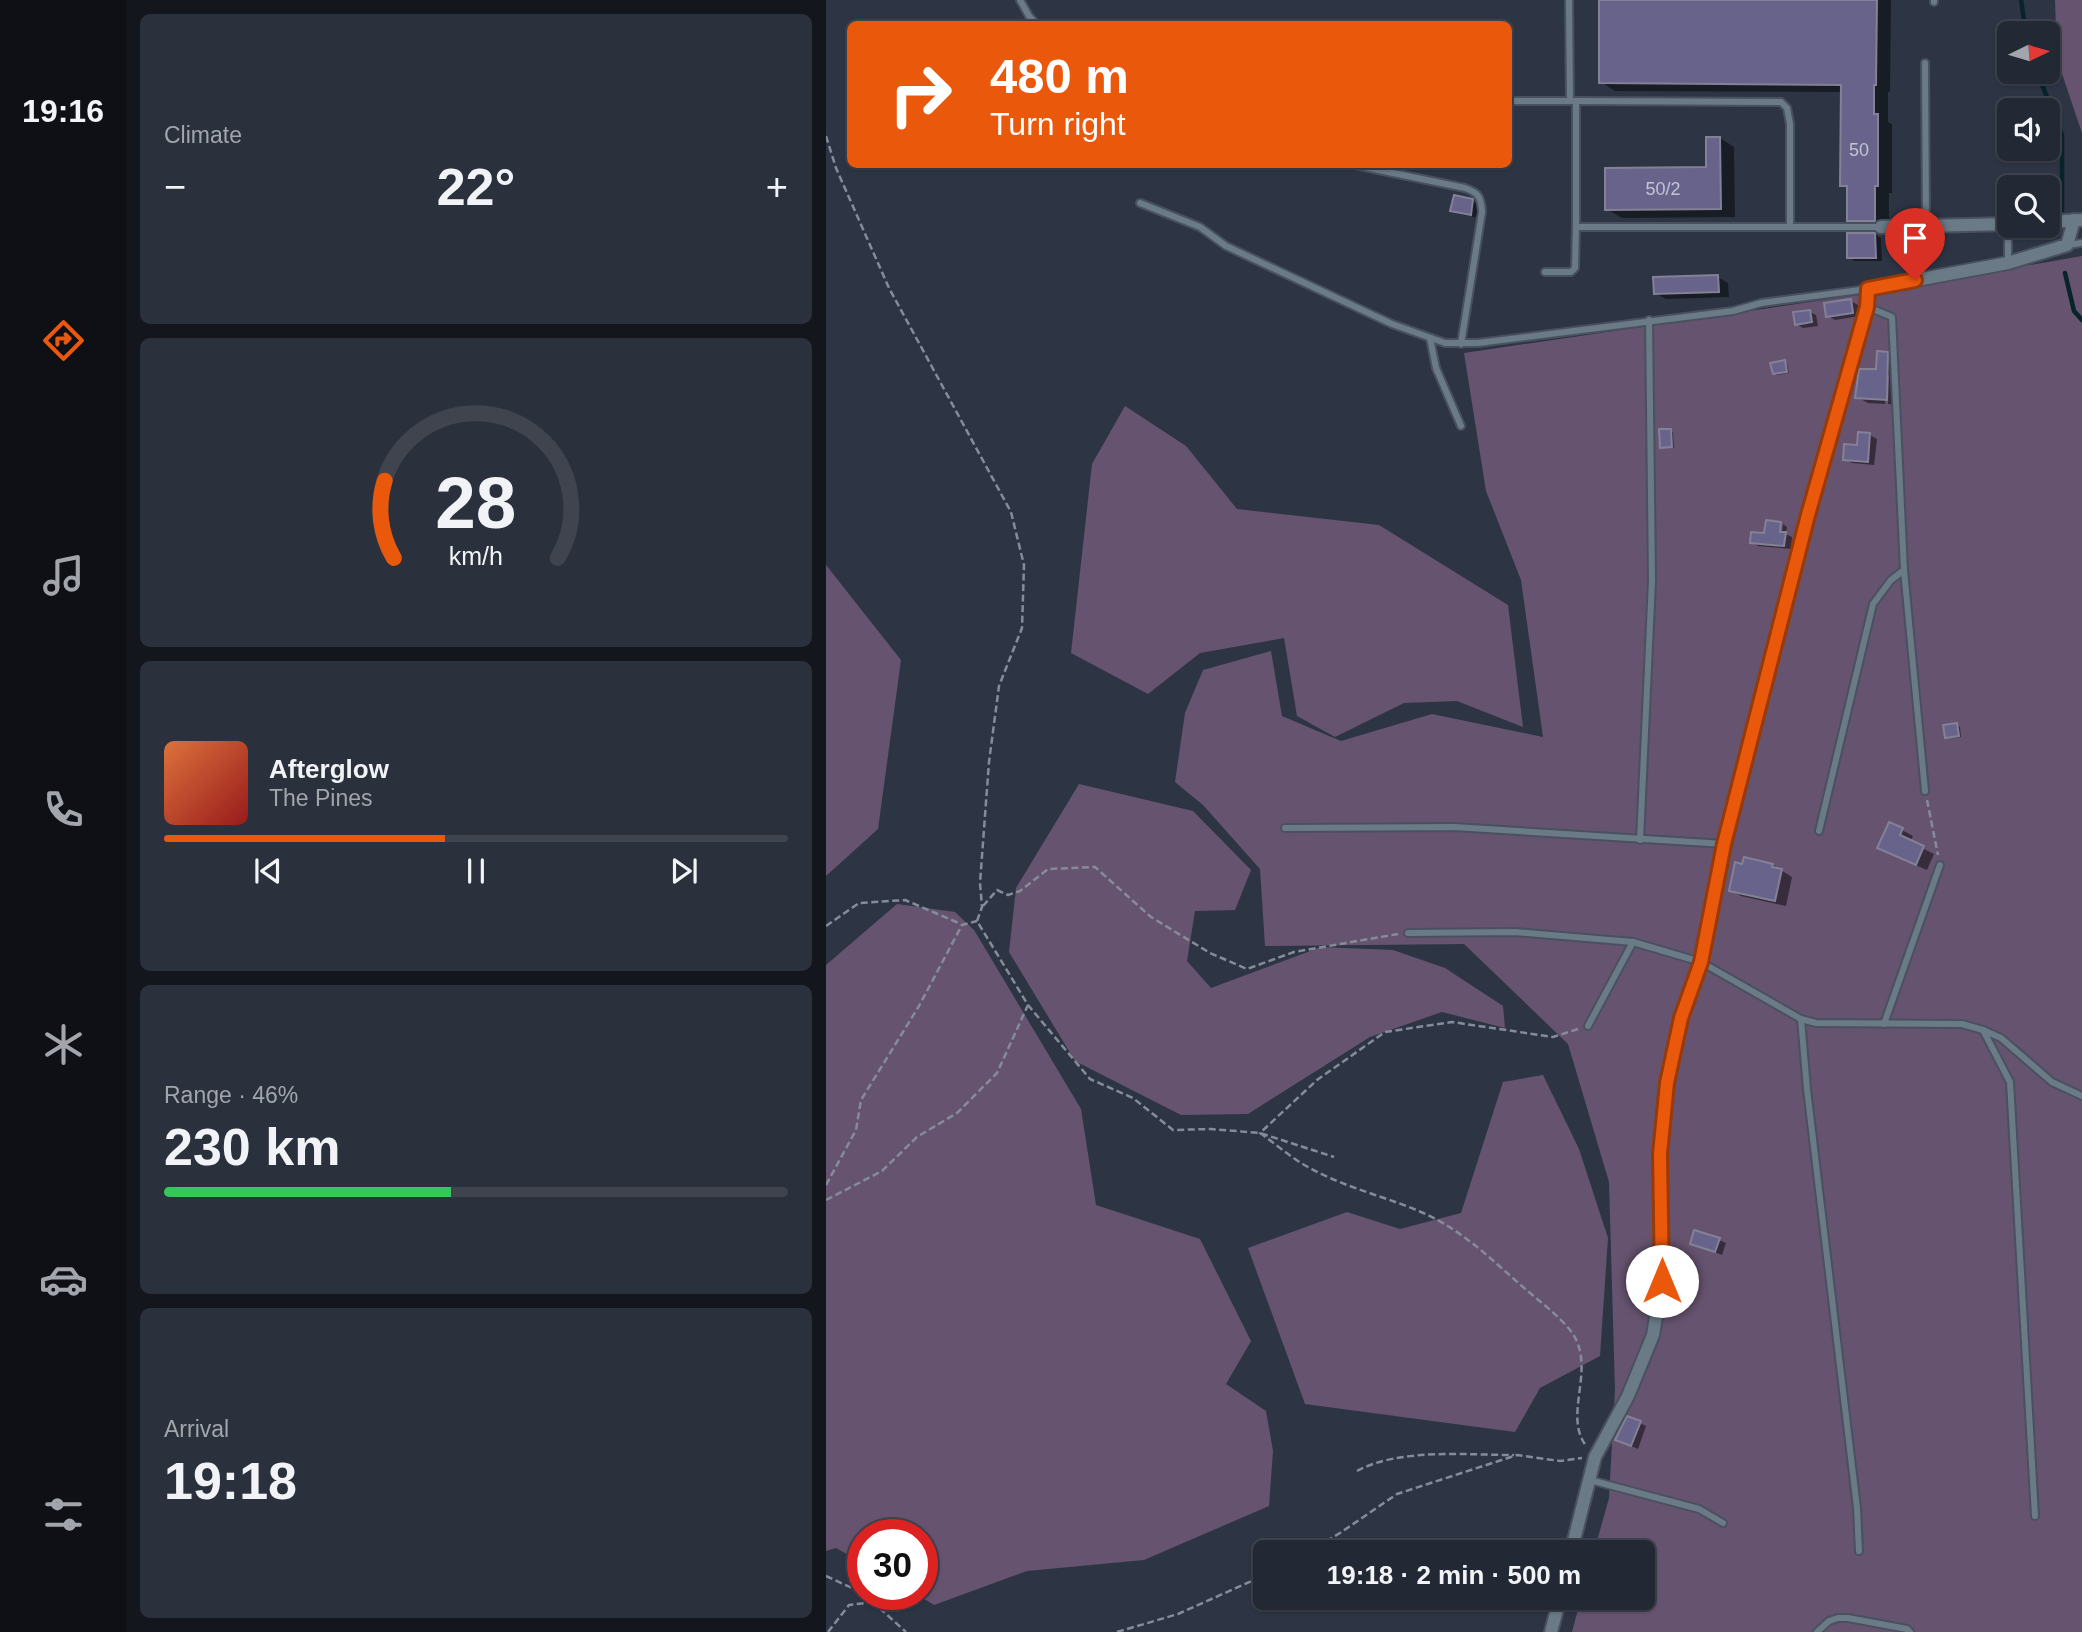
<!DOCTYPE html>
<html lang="en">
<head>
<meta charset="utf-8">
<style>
	:root { --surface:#222834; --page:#2a303c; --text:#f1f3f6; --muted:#a2a6ac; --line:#3f444f; --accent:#ea580c }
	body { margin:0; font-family:Helvetica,sans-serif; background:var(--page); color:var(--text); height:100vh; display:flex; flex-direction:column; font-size:26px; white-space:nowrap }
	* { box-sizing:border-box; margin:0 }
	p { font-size:23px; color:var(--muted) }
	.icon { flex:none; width:38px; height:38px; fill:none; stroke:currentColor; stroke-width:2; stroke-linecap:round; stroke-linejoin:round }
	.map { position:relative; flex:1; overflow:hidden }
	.panel { display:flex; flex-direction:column; gap:14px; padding:14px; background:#13161d; width:700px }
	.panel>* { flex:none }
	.hud { position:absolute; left:21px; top:21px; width:665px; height:147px; border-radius:10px; box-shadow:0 2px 5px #0004,0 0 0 2px var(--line); background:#ea580c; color:#fff; overflow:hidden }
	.needle { width:46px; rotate:85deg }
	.buttons { position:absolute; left:1171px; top:21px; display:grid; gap:14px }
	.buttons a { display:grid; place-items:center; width:63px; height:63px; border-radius:10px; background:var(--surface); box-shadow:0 2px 5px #0004,0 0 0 2px var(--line); font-size:35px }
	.speed { position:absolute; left:21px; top:1519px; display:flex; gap:14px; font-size:35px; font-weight:700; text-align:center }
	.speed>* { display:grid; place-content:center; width:91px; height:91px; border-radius:50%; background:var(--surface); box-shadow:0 2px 5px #0004,0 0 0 2px var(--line); line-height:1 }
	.speed .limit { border:10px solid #d22; background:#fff; color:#111 }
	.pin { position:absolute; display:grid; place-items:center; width:60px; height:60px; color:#fff; margin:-72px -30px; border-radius:50% 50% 50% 0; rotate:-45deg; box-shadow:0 0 7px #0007 }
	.pin .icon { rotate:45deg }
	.me { position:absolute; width:77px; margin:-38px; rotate:0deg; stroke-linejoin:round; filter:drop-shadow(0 0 5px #0008) }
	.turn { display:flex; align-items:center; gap:24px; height:147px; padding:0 28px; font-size:32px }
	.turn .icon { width:91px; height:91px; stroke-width:2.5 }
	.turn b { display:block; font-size:49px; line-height:60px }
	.big { font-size:52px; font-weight:700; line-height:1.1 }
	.panel .widget { flex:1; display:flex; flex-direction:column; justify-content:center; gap:10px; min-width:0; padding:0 24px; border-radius:10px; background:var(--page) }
	.panel .dial { align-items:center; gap:0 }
	.dial svg { height:182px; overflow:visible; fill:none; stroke:var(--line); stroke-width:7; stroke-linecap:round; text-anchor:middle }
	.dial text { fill:var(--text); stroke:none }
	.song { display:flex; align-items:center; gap:21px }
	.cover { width:84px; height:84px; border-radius:10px; background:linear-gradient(135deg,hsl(20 70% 55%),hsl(0 70% 35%)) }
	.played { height:7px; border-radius:4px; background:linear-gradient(90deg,var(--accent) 45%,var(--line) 45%) }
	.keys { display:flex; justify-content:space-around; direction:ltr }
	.heat { display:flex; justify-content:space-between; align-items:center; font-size:38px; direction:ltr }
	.charge { height:10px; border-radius:5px; background:linear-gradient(90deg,#34c759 46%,var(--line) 0) }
	.trip { position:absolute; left:427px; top:1540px; width:402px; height:70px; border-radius:10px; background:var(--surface); box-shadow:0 2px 5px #0004,0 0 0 2px var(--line); font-weight:700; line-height:70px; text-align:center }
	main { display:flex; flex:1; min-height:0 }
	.tab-bar { display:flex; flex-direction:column; width:126px; justify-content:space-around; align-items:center; background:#0e1015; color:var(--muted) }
	.tab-bar .icon { width:49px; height:49px }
	.tab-bar .selected { color:var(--accent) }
	.tab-bar b { font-size:32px; color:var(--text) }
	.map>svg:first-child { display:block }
	.green { fill:#66536f }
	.shadow { fill:#0007 }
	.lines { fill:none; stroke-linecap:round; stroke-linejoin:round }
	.stream { stroke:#07242a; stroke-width:4.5 }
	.building { fill:#68638a; stroke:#838196; stroke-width:2 }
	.service-casing { stroke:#495160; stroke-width:10 }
	.minor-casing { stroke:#495160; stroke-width:16 }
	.path { stroke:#858c99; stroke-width:2.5; stroke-dasharray:7 3.5; stroke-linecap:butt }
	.service { stroke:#6a7b87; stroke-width:6 }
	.minor { stroke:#6a7b87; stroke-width:12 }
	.route-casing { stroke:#983908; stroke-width:18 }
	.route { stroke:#ea580c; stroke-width:12 }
	.labels { text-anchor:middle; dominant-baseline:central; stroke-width:7; stroke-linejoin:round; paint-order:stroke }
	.number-label { font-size:18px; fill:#c0c4d5 }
</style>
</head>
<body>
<main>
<nav class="tab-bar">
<b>19:16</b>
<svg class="icon selected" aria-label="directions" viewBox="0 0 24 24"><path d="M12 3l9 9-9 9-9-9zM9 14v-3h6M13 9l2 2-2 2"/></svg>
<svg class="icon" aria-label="music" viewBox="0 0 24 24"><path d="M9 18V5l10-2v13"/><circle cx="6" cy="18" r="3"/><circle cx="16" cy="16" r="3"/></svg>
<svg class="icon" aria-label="phone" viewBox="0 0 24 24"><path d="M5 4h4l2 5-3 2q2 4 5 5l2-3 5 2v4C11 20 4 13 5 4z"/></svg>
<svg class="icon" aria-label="climate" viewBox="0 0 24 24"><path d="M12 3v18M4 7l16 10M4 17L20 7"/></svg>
<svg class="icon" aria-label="car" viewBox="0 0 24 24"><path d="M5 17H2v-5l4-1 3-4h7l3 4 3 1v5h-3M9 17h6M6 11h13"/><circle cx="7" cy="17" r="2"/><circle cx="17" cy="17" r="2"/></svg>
<svg class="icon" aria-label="filters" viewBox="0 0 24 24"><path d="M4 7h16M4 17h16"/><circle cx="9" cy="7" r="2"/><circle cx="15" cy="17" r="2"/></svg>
</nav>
<section class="panel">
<div class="widget"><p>Climate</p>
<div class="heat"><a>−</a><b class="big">22°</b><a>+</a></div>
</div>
<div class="widget dial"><svg viewBox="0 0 100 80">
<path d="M14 69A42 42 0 1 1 86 69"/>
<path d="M14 69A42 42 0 0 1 10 35" stroke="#ea580c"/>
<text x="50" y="56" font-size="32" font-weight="700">28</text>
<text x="50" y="72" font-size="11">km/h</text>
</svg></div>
<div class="widget">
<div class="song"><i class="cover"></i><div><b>Afterglow</b><p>The Pines</p></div></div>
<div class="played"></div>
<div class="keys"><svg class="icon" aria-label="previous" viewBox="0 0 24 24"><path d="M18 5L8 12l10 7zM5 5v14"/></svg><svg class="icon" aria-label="pause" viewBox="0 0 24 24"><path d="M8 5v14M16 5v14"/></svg><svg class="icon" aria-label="next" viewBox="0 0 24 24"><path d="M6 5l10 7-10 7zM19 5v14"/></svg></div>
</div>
<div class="widget"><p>Range · 46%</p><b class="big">230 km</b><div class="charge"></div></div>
<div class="widget"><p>Arrival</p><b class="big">19:18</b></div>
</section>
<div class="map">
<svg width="1256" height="1632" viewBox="0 0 1256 1632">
	<rect width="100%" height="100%" fill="#2d3545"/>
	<g class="green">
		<path d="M1229 0H1256V133L1231 59Z"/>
		<path d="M1256 256V1632H746L755 1598H817V1552H768L783 1498 789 1390 783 1182 742 1044 638 944 439 946 434 869 377 805 349 782 359 713 377 670 445 651 456 716 515 741 606 714 717 737 695 580 660 491 638 353 1032 295Z"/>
		<path d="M299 406 360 446 411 509 553 525 682 605 697 727 631 701 578 703 509 737 471 716 458 638 374 653 322 694 245 653 266 464Z"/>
		<path d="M0 565 75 660 52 829 0 876Z"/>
		<path d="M253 784 367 811 425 870 409 910 369 911 361 961 385 988 495 947 567 950 619 968 677 1006 679 1028 616 1012 544 1037 422 1114 355 1115 249 1061 183 952 190 888Z"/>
		<path d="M71 904 129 912 148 930 255 1109 270 1205 374 1239 425 1341 400 1384 440 1411 447 1451 443 1506 318 1560 201 1571 108 1605 90 1594H96V1535H37V1563L10 1548 0 1551V965Z"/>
		<path d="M717 1075 753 1149 782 1238 774 1356 714 1388 689 1432 479 1404 422 1248 521 1212 574 1229 635 1213 677 1082Z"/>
	</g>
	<g class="shadow">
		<path d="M775 0H1065L1064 92H1062V122L1066 124V193H1063V229H1037L1023 220V188L1016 185V92L789 91 775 82Z"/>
		<path d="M894 138 908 147 909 217 796 218 781 209 882 169Z"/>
		<path d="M629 197 648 202 654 206 652 218 633 214 626 210Z"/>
		<path d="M1048 234 1055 238 1056 261H1029L1022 257Z"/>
		<path d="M892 277 902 283 903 297 840 299 829 293Z"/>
		<path d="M1025 301 1032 305 1034 316 1009 320 1002 316Z"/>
		<path d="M984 312 990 315 992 326 977 328 970 324Z"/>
		<path d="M1061 353 1072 360 1071 405 1062 404 1063 375H1060L1059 404 1042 403 1031 397Z"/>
		<path d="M958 362 961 364 963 373 951 375 948 373Z"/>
		<path d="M844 430 847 432 848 448H838L836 447Z"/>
		<path d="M1044 435 1051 439 1048 465 1026 463 1019 459Z"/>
		<path d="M941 522 955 524H953L955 540 957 524 961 527 960 534 966 537 965 549 932 546 926 542 940 535Z"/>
		<path d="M1131 725 1134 727 1135 737 1124 738 1121 737Z"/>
		<path d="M1076 830 1087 836 1084 842 1108 854 1101 870 1064 854Z"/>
		<path d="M947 865 966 877 960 906 915 896 905 890Z"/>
		<path d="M893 1240 900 1243 896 1255 866 1243Z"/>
		<path d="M814 1423 820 1426 812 1449 798 1443Z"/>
	</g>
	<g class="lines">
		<g class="stream">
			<path d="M1195 0 1200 33"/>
			<path d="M1211 72 1236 135V210"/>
			<path d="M1239 273 1248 311 1256 320"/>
		</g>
	</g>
	<g class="building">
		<path d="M773 0H1051L1050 85H1048V114H1052V186H1049V221H1021V186H1014L1015 85 773 83Z"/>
		<path d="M880 137H894L895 209 779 210V168L880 167Z"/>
		<path d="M628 195 647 199 645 215 624 211Z"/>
		<path d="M1021 233H1049L1050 258H1021Z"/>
		<path d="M892 275 893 292 828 294 827 277Z"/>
		<path d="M1025 299 1027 313 1000 317 998 303Z"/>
		<path d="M984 310 986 322 969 325 967 312Z"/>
		<path d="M1051 351 1062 352 1061 400 1029 398 1033 369H1050Z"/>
		<path d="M959 360 961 372 947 374 944 363Z"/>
		<path d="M833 429H845L846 447 834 448Z"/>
		<path d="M1032 432 1044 433 1042 462 1017 460 1018 444 1031 445Z"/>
		<path d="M940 520 955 522 954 532H960L958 546 924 543 925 532 938 533Z"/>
		<path d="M1131 723 1133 736 1119 738 1117 725Z"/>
		<path d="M1063 822 1077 828 1074 835 1098 846 1090 865 1051 848Z"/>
		<path d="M918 857 947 864 946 867 956 869 949 901 903 891 909 862 916 864Z"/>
		<path d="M868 1230 894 1238 889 1252 864 1244Z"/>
		<path d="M801 1416 815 1421 805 1446 789 1440Z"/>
	</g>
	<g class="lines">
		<defs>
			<g id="service">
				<path d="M194 0 203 16 210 24"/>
				<path d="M743 0 744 101H750V227H1055"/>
				<path d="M1108 0V2"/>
				<path d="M1099 63 1100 225"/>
				<path d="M682 101H744"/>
				<path d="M750 101 955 102 961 108 964 124V227"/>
				<path d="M524 164 639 188C653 193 655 197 656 212L635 344"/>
				<path d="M314 203 374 227 400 246 566 324 619 343H652L907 311 935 303 1042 289"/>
				<path d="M1241 245 1256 243"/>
				<path d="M1182 263V224"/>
				<path d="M719 272H745L749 268 750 227"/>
				<path d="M1042 307 1066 317 1078 570 1099 791"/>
				<path d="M604 338 610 368 635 426"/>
				<path d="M459 828 628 827 899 844"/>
				<path d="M993 831 1047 604 1065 580 1078 570"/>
				<path d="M814 840 826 581 823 320"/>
				<path d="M582 933 689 932 807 942 875 962 975 1019 990 1023 1136 1024 1157 1030 1175 1038 1226 1082 1256 1096"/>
				<path d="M975 1019 981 1089 1031 1508 1033 1551"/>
				<path d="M1058 1024 1114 865"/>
				<path d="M762 1026 807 942"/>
				<path d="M1157 1030 1184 1082 1209 1516"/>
				<path d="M764 1480 873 1509 897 1523"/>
				<path d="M991 1632 1003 1621 1012 1618H1022L1081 1629 1084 1632"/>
			</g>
			<g id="minor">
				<path d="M1222 222 1256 220"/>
				<path d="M1055 227 1183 224"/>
				<path d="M745 1552 769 1457 802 1396 827 1335 836 1281 834 1154 841 1083 855 1018 875 962 899 844 982 515 1041 307 1042 289 1182 263 1241 245 1248 220"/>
				<path d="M725 1632 734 1598"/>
			</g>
		</defs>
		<use href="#service" class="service-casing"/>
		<use href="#minor" class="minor-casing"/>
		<g class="path">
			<path d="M0 136 10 168 63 288 185 512 198 565 196 628 173 686 163 762 154 883 156 907 151 921 202 1005 264 1079 307 1098 347 1130 385 1129 434 1133 508 1157"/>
			<path d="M1101 800 1112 855"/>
			<path d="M157 906 171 890 182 895 194 891 222 869 269 867 325 917 384 953 421 969 468 952 572 934"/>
			<path d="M0 926 33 903 79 900 135 924"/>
			<path d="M752 1029 727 1037 626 1022 559 1032 491 1080 434 1133C450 1144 465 1158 482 1167 517 1187 558 1196 595 1212 635 1229 665 1259 697 1287 713 1301 731 1314 744 1330 773 1367 735 1415 761 1447"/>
			<path d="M0 1185 30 1130 35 1100 93 1006 136 925 151 921"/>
			<path d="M0 1200 56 1171 91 1137 131 1113 171 1073 202 1005"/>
			<path d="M531 1471C573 1448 640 1455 688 1455"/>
			<path d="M482 1552 514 1533 571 1494 691 1455 734 1461 756 1458"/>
			<path d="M0 1576 37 1593"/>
			<path d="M38 1594 80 1632"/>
			<path d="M2 1632 23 1605 47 1602"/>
			<path d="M291 1632 352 1614 439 1575"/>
		</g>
		<use href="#service" class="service"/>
		<use href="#minor" class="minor"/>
	</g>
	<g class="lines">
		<defs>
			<path id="route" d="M836 1281 834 1154 841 1083 855 1018 875 962 898 844 982 515 1041 307 1042 289 1089 280"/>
		</defs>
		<use href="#route" class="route-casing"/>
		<use href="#route" class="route"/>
	</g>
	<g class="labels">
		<g class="number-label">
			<text x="1033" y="150">50</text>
			<text x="837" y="189">50/2</text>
		</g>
	</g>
</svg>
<div class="buttons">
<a><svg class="needle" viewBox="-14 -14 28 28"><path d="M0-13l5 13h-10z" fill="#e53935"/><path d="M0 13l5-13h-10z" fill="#a2a6ac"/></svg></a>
<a><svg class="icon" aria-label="sound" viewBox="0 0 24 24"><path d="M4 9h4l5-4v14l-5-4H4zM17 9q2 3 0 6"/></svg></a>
<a><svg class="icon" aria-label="search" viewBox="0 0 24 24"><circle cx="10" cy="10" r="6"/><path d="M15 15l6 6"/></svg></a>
</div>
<div class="speed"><div class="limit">30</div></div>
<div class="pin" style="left:1089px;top:280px;background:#d93025"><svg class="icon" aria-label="arrive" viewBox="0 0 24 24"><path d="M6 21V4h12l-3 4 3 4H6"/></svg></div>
<svg class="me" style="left:836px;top:1281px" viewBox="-20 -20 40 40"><circle r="19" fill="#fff"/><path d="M0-13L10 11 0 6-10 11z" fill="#ea580c"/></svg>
<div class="trip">19:18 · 2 min · 500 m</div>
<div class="hud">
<div class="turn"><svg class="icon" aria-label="right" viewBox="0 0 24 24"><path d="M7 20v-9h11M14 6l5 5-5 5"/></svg><div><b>480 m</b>Turn right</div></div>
</div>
</div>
</main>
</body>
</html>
